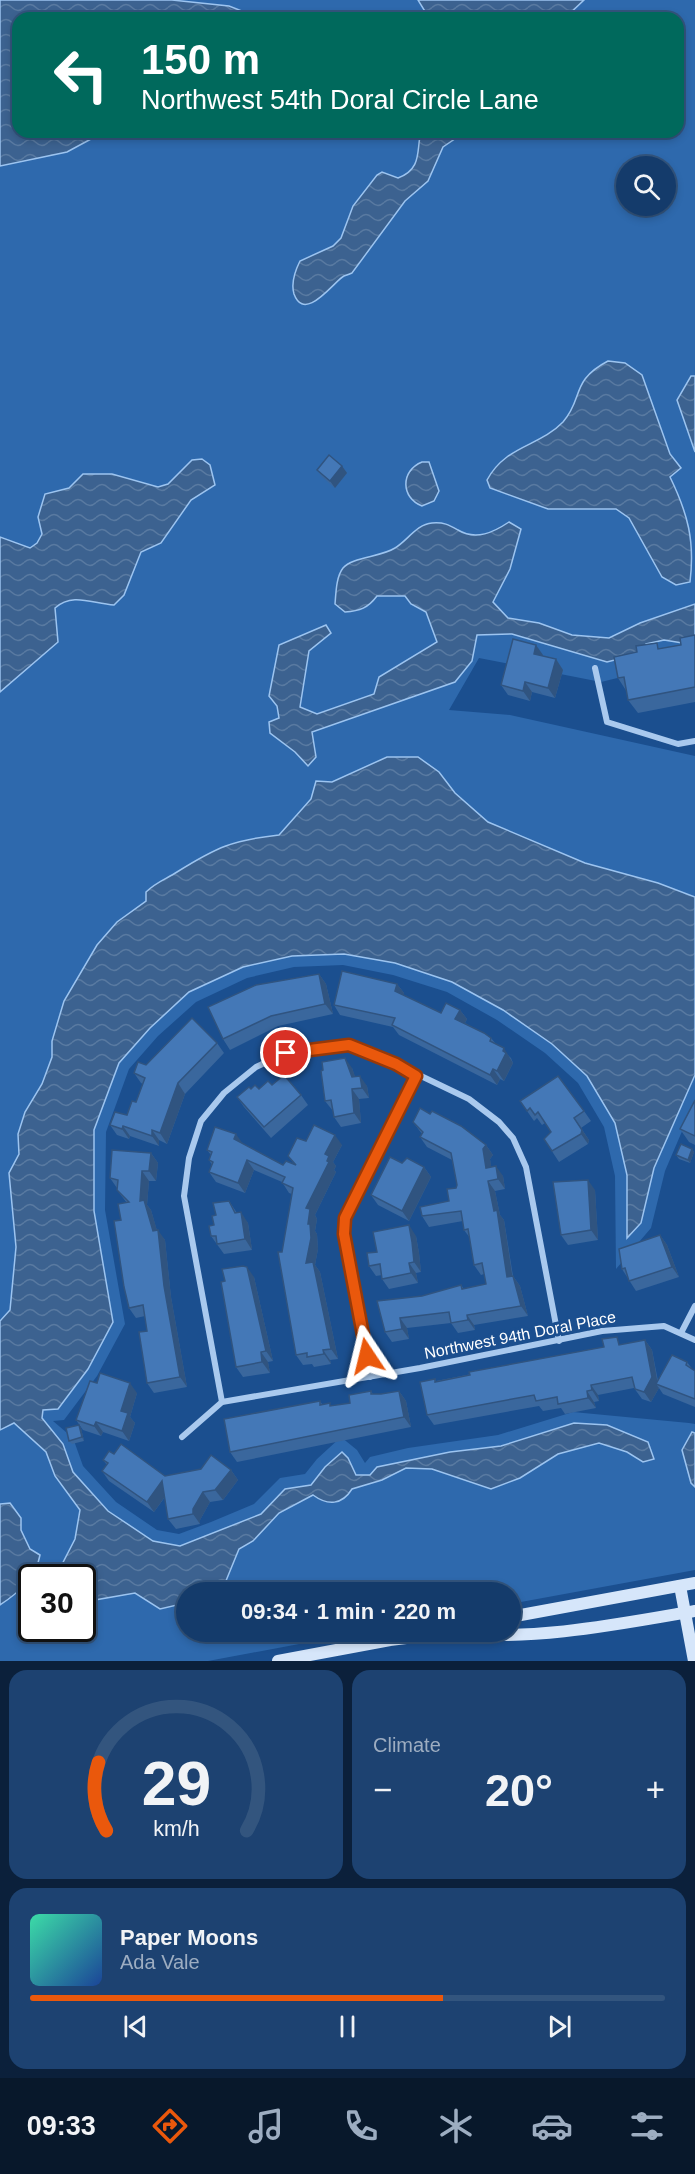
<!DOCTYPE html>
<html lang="en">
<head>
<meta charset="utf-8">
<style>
	:root { --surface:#143b6b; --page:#1d4271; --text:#f1f3f6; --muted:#9dadc1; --line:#33557e; --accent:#ea580c }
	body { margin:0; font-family:Helvetica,sans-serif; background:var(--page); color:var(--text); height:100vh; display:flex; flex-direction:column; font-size:22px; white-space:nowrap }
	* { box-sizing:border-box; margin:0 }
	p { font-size:20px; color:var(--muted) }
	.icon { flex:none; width:33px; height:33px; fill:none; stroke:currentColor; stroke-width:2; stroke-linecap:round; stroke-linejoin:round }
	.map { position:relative; height:1661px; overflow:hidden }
	.details { display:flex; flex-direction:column; gap:9px; padding:9px; background:#0b203b; flex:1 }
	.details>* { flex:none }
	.banner { position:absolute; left:12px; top:12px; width:672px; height:126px; border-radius:18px; box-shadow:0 3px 9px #0003,0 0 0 2px var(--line); background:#00695c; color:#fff; overflow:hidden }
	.buttons { position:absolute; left:616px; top:156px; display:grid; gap:12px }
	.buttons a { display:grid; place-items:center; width:60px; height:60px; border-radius:50%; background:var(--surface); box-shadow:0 3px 9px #0003,0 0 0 2px var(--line); font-size:30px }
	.speed { position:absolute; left:18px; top:1564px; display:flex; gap:12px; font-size:30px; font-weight:700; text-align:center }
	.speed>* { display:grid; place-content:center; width:78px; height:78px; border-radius:50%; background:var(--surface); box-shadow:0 3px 9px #0003,0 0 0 2px var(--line); line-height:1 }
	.speed .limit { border:3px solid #111; border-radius:9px; background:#fff; color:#111 }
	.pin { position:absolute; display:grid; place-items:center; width:51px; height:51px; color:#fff; margin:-26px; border:3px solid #fff; border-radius:50%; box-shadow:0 2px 6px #0007 }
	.me { position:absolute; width:66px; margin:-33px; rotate:350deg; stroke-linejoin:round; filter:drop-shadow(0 0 4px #0008) }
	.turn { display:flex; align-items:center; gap:21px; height:126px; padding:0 30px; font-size:27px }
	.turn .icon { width:78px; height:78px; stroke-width:2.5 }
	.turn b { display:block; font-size:42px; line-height:51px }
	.big { font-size:45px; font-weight:700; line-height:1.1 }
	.details .widget { flex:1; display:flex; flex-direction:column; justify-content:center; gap:9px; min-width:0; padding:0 21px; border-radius:18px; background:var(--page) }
	.details .dial { align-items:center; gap:0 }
	.dial svg { height:156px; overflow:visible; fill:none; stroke:var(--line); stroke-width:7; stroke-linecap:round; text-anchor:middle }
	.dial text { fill:var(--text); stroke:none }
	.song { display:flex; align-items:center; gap:18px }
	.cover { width:72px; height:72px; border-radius:9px; background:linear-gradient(135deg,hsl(160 70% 55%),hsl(220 70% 35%)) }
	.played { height:6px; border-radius:3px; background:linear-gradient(90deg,var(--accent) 65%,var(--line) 65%) }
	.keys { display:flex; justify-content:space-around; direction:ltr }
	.heat { display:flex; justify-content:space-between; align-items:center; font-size:33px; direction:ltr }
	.details .tiles { flex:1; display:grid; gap:9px; grid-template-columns:1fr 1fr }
	.widget:last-child { grid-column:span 2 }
	.trip { position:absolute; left:176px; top:1582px; width:345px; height:60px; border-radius:30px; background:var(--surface); box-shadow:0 3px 9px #0003,0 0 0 2px var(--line); font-weight:700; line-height:60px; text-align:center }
	.dock { display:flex; height:96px; justify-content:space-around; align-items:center; background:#08182b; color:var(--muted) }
	.dock .icon { width:42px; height:42px }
	.dock .current { color:var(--accent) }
	.dock b { font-size:27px; color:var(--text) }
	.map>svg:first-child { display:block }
	.green { fill:#2e69ad; fill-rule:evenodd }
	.water { fill:url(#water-waves); stroke:#9cc4f0; stroke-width:1.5 }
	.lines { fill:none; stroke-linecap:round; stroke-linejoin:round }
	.street { stroke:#a9c9ee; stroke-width:6 }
	.secondary { stroke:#d6e6fa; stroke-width:12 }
	.wall { fill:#3a679d }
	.shaded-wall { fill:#305480 }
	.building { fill:#4478b7; stroke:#305480; stroke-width:1.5 }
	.route-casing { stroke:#983908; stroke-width:15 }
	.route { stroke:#ea580c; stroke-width:10 }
	.labels { text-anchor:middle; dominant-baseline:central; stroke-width:6; stroke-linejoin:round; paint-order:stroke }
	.street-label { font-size:16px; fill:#fff; stroke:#1b4f8f }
</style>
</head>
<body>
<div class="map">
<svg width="695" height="1661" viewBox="0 0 695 1661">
	<defs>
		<pattern id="water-waves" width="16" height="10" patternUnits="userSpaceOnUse" patternTransform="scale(1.5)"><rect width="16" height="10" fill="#3c6290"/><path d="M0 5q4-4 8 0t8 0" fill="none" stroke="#597aa1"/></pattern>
	</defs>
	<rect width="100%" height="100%" fill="#1b4f8f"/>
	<path class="green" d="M0 0H695V659L601 682 479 658 449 710 510 715 695 756V1101L665 1171 651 1228 616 1269 615 1176 604 1127 578 1083 545 1053 497 1020 447 992 393 975 343 965 294 967 247 978 196 1002 158 1036 129 1069 106 1132 105 1210 125 1324 97 1376 64 1420 53 1421 73 1438 83 1466 116 1502 157 1530 179 1534 211 1522 254 1504 280 1478 305 1474 317 1459 341 1437 357 1450 365 1463 370 1457 408 1448 498 1435 573 1412 689 1423 695 1424V1570L510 1604V1593H186V1632H363L208 1661H0ZM18 18H678V132H18ZM627 166H666V206H627ZM32 1578H82V1629H32Z"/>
	<g class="water">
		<path d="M0 0H172L229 6 260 18H18V132H104L67 152 0 166Z"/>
		<path d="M418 0H584L565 18H429Z"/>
		<path d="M421 132H465L443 147 428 181 405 201 352 273C350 274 347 275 344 276 335 280 305 324 294 294 291 284 295 271 300 261L333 246 341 238 353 206 377 175 382 172 398 178C423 169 416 149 421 132Z"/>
		<path d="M608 361 625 363 642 375 670 454 681 468 670 477C688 514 695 541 690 582L676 585 662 577 629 518 616 509H548L490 488 487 480C506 445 539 447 563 422 584 398 570 381 608 361Z"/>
		<path d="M691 376H695V452L677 400Z"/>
		<path d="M202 459 210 465 215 485 191 500 161 543 141 552 124 595 114 605C93 604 73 592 55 608L58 642 0 692V537L30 548 37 543 42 534 38 517 45 494 69 488 83 474H112L158 487 168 484 192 460Z"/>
		<path d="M422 462H429L439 491 434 501 422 506C401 498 400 471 422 462Z"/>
		<path d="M509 522 521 529 510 569 493 602 508 618 539 623 572 635 609 638 640 623 695 604V645L664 640 646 644 638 654 607 662 512 634 477 635 472 661 455 682 312 732 316 757 308 766 295 752 270 733 269 722 279 718 277 706 269 696 279 645 326 625 331 633 309 651 300 707 317 714 374 694 379 677 437 642 426 612 411 604 405 596H377C368 608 360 611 345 612L335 604C336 593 336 577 343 568 352 557 381 557 395 548 407 541 417 524 432 523 444 522 449 525 458 530 476 541 494 532 509 522Z"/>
		<path d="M387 757H418L439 772 455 793 488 822 585 863 658 883 695 897V1075L654 1168 641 1223 627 1238V1175L615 1123 587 1076 552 1044 503 1010 452 982 395 963 344 954 292 956 243 967 189 992 150 1028 119 1063 94 1130V1211L113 1322 88 1369 58 1409 43 1410 42 1418 63 1444 73 1472 108 1511 153 1541 180 1546 261 1514 285 1489 311 1485 325 1467 342 1452 348 1458 356 1475H370L377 1467 450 1452 501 1446 574 1423 607 1425 648 1442 654 1459 643 1462 627 1452 599 1443 558 1454 520 1478 491 1489 432 1469 406 1468 382 1480 352 1489C342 1505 328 1506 313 1495L279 1513 253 1541 239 1549 221 1593H186V1603L160 1609 135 1593 83 1602 82 1578H55L75 1539 80 1510 55 1476 46 1452 14 1423 0 1430V1321L10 1310 16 1247 9 1173 19 1154 18 1134 25 1112 42 1084 52 1057V1041L64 1001 97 945 117 922 146 901V892C156 882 166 879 177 872 217 847 233 840 279 835L311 799 316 781 332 782Z"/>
		<path d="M692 1432 695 1433V1487L691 1483 682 1450Z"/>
		<path d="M10 1503 21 1518V1530L30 1549 40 1555C36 1578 18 1593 0 1605V1504Z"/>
	</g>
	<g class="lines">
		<g class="street">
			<path d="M595 668 607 722 678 744 695 741"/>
			<path d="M681 1333 695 1306"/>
			<path d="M370 1377 344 1234 345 1218 416 1075"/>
			<path d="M222 1402 184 1196 189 1158 201 1121 224 1093 256 1067 286 1053 349 1045 396 1064 469 1099 499 1122 513 1138 526 1167 559 1341"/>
			<path d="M182 1437 222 1402 420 1368 602 1331 664 1326 695 1340"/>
		</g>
		<g class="secondary">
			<path d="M680 1586 694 1661"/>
			<path d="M510 1617 695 1583"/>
			<path d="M451 1633C534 1641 614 1625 695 1611"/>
			<path d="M278 1661 390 1640 455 1632"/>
		</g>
	</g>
	<g class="wall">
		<path d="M342 466 347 473 335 488 322 477 317 470Z"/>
		<path d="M695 635V702L638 713 628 700 627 692 618 678 637 652 681 645Z"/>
		<path d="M543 655V656L556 659 563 670 555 698 532 692 530 701 508 695 501 685Z"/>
		<path d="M319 974 326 984 333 1014 278 1026 230 1050 223 1039Z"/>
		<path d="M397 984 404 993 403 995 441 1013 460 1010 467 1019 465 1023 491 1038 496 1044 511 1058 513 1063 504 1081 500 1079 497 1085 399 1035 393 1027 340 1015 334 1005Z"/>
		<path d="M217 1043 224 1053 185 1094 167 1144 159 1140V1146L130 1136 129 1139 117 1135 110 1125 127 1115 136 1102 143 1084 141 1083 134 1073 146 1065Z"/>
		<path d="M352 1068 355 1077 367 1086 369 1098 359 1099 361 1123 341 1127 334 1117 333 1111 325 1101Z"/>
		<path d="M272 1085 301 1095 308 1105 271 1138 244 1107 237 1097 251 1089H259Z"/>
		<path d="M695 1100V1145L689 1142 680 1129Z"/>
		<path d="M520 1101 584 1111 591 1121 581 1128 589 1140 588 1144 559 1162 544 1139 551 1132 545 1123 542 1125 537 1118 534 1121Z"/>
		<path d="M413 1122 486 1145 493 1155 490 1159 491 1167 503 1176 505 1189 495 1191 500 1215 504 1220 513 1276 520 1286 528 1316 474 1325 475 1330 458 1333 451 1323 407 1328 409 1339 392 1342 385 1332 422 1296 461 1285 464 1289 486 1284 484 1274 481 1275 474 1265 470 1238 464 1230 463 1221 429 1227 422 1216 449 1201 457 1185 452 1160 427 1147 420 1137 422 1134Z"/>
		<path d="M306 1141 342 1145 333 1162 336 1166 334 1170 336 1172 315 1215 317 1219 315 1231 317 1234 318 1249 315 1265 320 1272 338 1359 330 1360 331 1364 314 1367 312 1364 303 1365 296 1355 282 1252 292 1194 289 1193 282 1182 254 1170 245 1193 216 1182 209 1172 212 1165 209 1160 211 1155 207 1150 243 1144 283 1165 294 1164 288 1156Z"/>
		<path d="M692 1149 694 1152 690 1163 679 1159 676 1155Z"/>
		<path d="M151 1153 158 1163 156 1181H149L147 1205 151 1210 157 1231 165 1240 171 1297 187 1387 154 1393 147 1383V1331L145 1316 136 1318 129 1308 121 1220 127 1203 117 1190V1188L110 1178Z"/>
		<path d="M402 1163 424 1167 431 1177 409 1221 378 1205 371 1195Z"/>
		<path d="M595 1190 598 1240 568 1245 561 1235Z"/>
		<path d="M229 1201 237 1213 248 1223 252 1250 224 1254 211 1236 216 1215Z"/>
		<path d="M660 1235 667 1245 679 1277 636 1291 622 1269Z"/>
		<path d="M416 1236 419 1253 421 1272 416 1273 418 1283 389 1289 382 1279V1275L376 1276 369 1266 377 1252Z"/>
		<path d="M254 1277 273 1361 268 1362 270 1373 243 1377 236 1367Z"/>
		<path d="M645 1340 652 1350 658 1381 687 1362 693 1370 695 1371V1407L663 1394 659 1388 651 1402 642 1399 634 1388 598 1395 599 1401 594 1402 596 1408 565 1414 561 1408 543 1411 539 1406 434 1425 427 1415 435 1379 436 1381Z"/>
		<path d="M371 1391 373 1394H381L399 1391 406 1401 411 1427 237 1462 230 1452 320 1401 322 1404 332 1406 350 1403Z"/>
		<path d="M137 1393 130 1417 135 1423 129 1441 103 1432 101 1436 83 1430 76 1420Z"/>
		<path d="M79 1425 81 1428 84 1441 72 1444 69 1441Z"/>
		<path d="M114 1454 165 1476 231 1470 238 1480 223 1500 210 1502 200 1520V1524L176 1529 168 1519 165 1497 154 1512 109 1481 102 1471 107 1465 103 1460Z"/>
	</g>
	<g class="shaded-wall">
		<path d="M342 466 347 473 335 488 330 481Z"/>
		<path d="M536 645 543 655 541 664 534 654Z"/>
		<path d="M556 659 563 670 555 698 548 688Z"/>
		<path d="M525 682 532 692 530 701 523 691Z"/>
		<path d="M319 974 326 984 333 1014 325 1004Z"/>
		<path d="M397 984 404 993 402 1001 395 991Z"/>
		<path d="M460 1010 467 1019 462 1029 455 1019Z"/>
		<path d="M504 1048 513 1063 504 1081 497 1071Z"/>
		<path d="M345 1058 352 1068 359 1087 352 1077Z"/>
		<path d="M493 1069 500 1079 497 1085 490 1075Z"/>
		<path d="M360 1076 367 1086 369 1098 362 1088Z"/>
		<path d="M178 1083 185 1094 167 1144 160 1133Z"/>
		<path d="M352 1089 359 1099 361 1123 354 1113Z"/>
		<path d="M574 1118 589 1140 588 1144 581 1134Z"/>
		<path d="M123 1126 130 1136 129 1139 122 1129Z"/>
		<path d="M152 1130 159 1140V1146L152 1136Z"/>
		<path d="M236 1134 243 1144 234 1139Z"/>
		<path d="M335 1135 342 1145 333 1162 336 1166 334 1170 336 1172 315 1215 317 1219 315 1231 317 1234 318 1249 315 1265 320 1272 338 1359 331 1349 306 1263 308 1224 306 1208 327 1161 325 1154Z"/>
		<path d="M486 1145 493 1155 490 1159 493 1178 486 1168 483 1149Z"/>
		<path d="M692 1149 694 1152 690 1163 688 1160Z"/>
		<path d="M151 1153 158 1163 156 1181 149 1171Z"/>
		<path d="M247 1160 254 1170 245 1193 238 1183Z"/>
		<path d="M496 1166 503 1176 505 1189 498 1179Z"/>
		<path d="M424 1167 431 1177 409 1221 402 1211Z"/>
		<path d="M142 1171 149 1181 147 1205 151 1210 159 1237 158 1230 165 1240 171 1297 187 1387 180 1377 153 1231 140 1201Z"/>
		<path d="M588 1180 595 1190 598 1240 591 1230Z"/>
		<path d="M488 1181 495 1191 500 1215 504 1220 514 1287 507 1277Z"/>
		<path d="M241 1212 248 1223 252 1250 245 1239Z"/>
		<path d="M409 1225 416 1236 419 1253 421 1272 414 1262Z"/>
		<path d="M660 1235 667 1245 679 1277 672 1267Z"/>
		<path d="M409 1263 416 1273 418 1283 411 1273Z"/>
		<path d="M247 1267 254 1277 273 1361 266 1351Z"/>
		<path d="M513 1276 520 1286 528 1316 521 1306Z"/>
		<path d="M467 1315 474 1325 475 1330 468 1320Z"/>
		<path d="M400 1318 407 1328 409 1339 402 1329Z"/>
		<path d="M645 1340 652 1350 658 1385 656 1384 659 1388 651 1402 644 1392Z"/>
		<path d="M323 1350 330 1360 331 1364 324 1354Z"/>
		<path d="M261 1352 268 1362 270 1373 262 1362Z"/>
		<path d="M130 1383 137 1393 130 1417 135 1423 129 1441 122 1431 121 1411Z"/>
		<path d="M591 1385 598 1395 599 1401 592 1390Z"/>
		<path d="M399 1391 406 1401 411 1427 404 1417Z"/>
		<path d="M587 1391 594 1402 596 1408 588 1398Z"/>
		<path d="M96 1422 103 1432 101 1436 94 1426Z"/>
		<path d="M79 1425 81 1428 84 1441 82 1437Z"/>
		<path d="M231 1470 238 1480 223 1500 215 1490Z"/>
		<path d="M162 1481 169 1491 154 1512 147 1502Z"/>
		<path d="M203 1492 210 1502 200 1520V1524L193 1514V1509Z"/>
	</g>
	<g class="building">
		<path d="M329 455 342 466 330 481 317 470Z"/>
		<path d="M695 635V687L628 700 624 677 618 678 614 657 637 652 636 646 657 643 658 649 681 645 680 638Z"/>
		<path d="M513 639 536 645 534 654 556 659 548 688 525 682 523 691 501 685Z"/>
		<path d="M342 971 397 984 395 991 441 1013 446 1003 460 1010 455 1019 484 1033 491 1038 490 1041 504 1048 503 1051 506 1053 497 1071 493 1069 490 1075 392 1025 395 1018 334 1005Z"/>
		<path d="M319 974 325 1004 271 1016 223 1039 208 1007 256 985Z"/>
		<path d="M192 1018 217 1043 178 1083 160 1133 152 1130V1136L123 1126 122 1129 110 1125 115 1112 127 1115 132 1101 136 1102 145 1078 134 1073 138 1062 146 1065Z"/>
		<path d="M345 1058 352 1077 360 1076 362 1088 352 1089 354 1113 334 1117 331 1100 325 1101 321 1071 323 1070 322 1062Z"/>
		<path d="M284 1075 301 1095 264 1127 237 1097 249 1087 251 1089 255 1085 259 1089 268 1081 272 1085Z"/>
		<path d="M558 1076 584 1111 574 1118 582 1130 581 1134 552 1151 544 1139 551 1132 538 1112 535 1115 530 1108 527 1111 520 1101Z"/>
		<path d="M695 1100V1136L680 1129Z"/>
		<path d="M420 1108 430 1114 432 1111 461 1126 486 1145 483 1149 486 1168 496 1166 498 1179 488 1181 494 1211 497 1210 507 1277 513 1276 521 1306 467 1315 468 1320 451 1323 449 1312 400 1318 402 1329 385 1332 377 1301 422 1296 461 1285 462 1289 486 1284 482 1263 474 1265 468 1229 464 1230 461 1211 422 1216 420 1207 449 1201 447 1189 456 1188 457 1185 451 1153 420 1137 423 1132 413 1122Z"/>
		<path d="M314 1125 335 1135 325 1154 329 1156 327 1161 329 1162 306 1208 310 1209 308 1224H310L311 1238 306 1263 313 1262 331 1349 323 1350 324 1354 307 1357V1353L296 1355 278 1252H282L293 1188 282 1183 285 1177 247 1160 238 1183 209 1172 213 1162 209 1160 212 1152 207 1150 215 1127 236 1134 234 1139 283 1165 286 1161 296 1165 288 1156 297 1138 306 1141Z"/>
		<path d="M681 1144 692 1149 688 1160 676 1155Z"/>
		<path d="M112 1150 151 1153 149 1171H142L140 1201 144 1200 153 1231 158 1230 164 1286 180 1377 147 1383 139 1332 147 1331 143 1305 129 1308 124 1287 114 1221 121 1220 118 1204 129 1202 117 1190 118 1180 110 1178Z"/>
		<path d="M390 1157 402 1163 407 1158 424 1167 402 1211 371 1195Z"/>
		<path d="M588 1180 591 1230 561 1235 553 1182Z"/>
		<path d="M229 1201 235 1213 241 1212 245 1239 217 1244 216 1236H211L209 1226 214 1225 212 1216 216 1215 213 1203Z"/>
		<path d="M409 1225 412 1242 414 1262 409 1263 411 1273 382 1279 380 1264 369 1266 367 1253 377 1252 373 1232Z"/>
		<path d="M660 1235 672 1267 629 1281 625 1268 622 1269 619 1249Z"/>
		<path d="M243 1266 247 1267 266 1351 261 1352 262 1362 236 1367 221 1282 225 1281 222 1269Z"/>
		<path d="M617 1337 619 1345 645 1340 652 1377 644 1392 635 1389 632 1377 591 1385 592 1390 587 1391 588 1398 558 1404 557 1397 536 1401 534 1395 427 1415 420 1382 435 1379V1382L470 1375 469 1372 604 1347 602 1339Z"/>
		<path d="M672 1355 687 1362 686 1365 695 1371V1399L656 1384Z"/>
		<path d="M100 1373 130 1383 121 1411 128 1413 122 1431 96 1422 94 1426 76 1420 90 1381 97 1383Z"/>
		<path d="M371 1391V1394H381L399 1391 404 1417 230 1452 224 1419 320 1401V1405L330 1403V1406L350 1403 349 1395Z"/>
		<path d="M79 1425 82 1437 69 1441 66 1428Z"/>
		<path d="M121 1444 165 1476 201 1469 211 1455 231 1470 215 1490 203 1492 193 1509V1514L168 1519 162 1481 147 1502 102 1471 108 1463 103 1460 109 1451 114 1454Z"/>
	</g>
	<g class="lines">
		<defs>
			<path id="route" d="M286 1053 349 1045 396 1064 416 1076 345 1218 344 1234 367 1356"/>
		</defs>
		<use href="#route" class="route-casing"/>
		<use href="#route" class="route"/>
	</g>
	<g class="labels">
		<g class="street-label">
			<text transform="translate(520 1335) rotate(-11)">Northwest 94th Doral Place</text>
		</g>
	</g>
</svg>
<div class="buttons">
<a><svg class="icon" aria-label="search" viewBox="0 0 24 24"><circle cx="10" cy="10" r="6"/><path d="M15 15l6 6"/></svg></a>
</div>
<div class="speed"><div class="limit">30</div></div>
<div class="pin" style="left:286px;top:1053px;background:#d93025"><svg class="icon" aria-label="arrive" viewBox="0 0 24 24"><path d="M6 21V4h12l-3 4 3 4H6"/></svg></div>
<svg class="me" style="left:367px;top:1356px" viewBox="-20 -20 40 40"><path d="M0-17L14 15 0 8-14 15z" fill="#ea580c" stroke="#fff" stroke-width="4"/></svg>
<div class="trip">09:34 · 1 min · 220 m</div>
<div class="banner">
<div class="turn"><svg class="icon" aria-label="left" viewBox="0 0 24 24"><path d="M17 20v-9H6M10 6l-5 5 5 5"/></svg><div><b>150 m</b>Northwest 54th Doral Circle Lane</div></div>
</div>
</div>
<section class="details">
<div class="tiles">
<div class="widget dial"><svg viewBox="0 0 100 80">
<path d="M14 69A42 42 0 1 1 86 69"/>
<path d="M14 69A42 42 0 0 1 10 34" stroke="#ea580c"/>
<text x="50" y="56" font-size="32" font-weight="700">29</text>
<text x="50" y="72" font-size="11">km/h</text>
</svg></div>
<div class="widget"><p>Climate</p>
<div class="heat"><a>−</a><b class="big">20°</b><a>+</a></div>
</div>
<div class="widget">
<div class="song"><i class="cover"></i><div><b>Paper Moons</b><p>Ada Vale</p></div></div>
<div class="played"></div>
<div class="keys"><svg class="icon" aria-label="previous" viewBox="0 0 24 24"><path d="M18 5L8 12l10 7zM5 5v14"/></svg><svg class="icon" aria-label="pause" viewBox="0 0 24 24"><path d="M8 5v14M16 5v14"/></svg><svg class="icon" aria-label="next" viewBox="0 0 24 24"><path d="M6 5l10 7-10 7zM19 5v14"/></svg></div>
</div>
</div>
</section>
<nav class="dock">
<b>09:33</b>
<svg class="icon current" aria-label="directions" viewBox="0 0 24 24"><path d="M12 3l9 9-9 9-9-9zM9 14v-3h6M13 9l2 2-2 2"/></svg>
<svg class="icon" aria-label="music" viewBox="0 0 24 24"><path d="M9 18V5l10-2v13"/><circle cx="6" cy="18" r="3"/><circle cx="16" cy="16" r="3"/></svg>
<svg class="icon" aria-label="phone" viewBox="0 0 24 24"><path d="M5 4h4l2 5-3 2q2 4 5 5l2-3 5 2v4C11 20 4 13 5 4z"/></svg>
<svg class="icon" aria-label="climate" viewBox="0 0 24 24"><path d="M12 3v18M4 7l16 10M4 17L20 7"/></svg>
<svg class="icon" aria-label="car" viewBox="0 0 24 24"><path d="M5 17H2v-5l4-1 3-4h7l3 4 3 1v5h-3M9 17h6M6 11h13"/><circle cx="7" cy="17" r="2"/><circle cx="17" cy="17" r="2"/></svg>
<svg class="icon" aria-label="filters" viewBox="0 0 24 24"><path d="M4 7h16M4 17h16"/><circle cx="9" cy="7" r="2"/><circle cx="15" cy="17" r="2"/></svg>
</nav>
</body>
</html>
